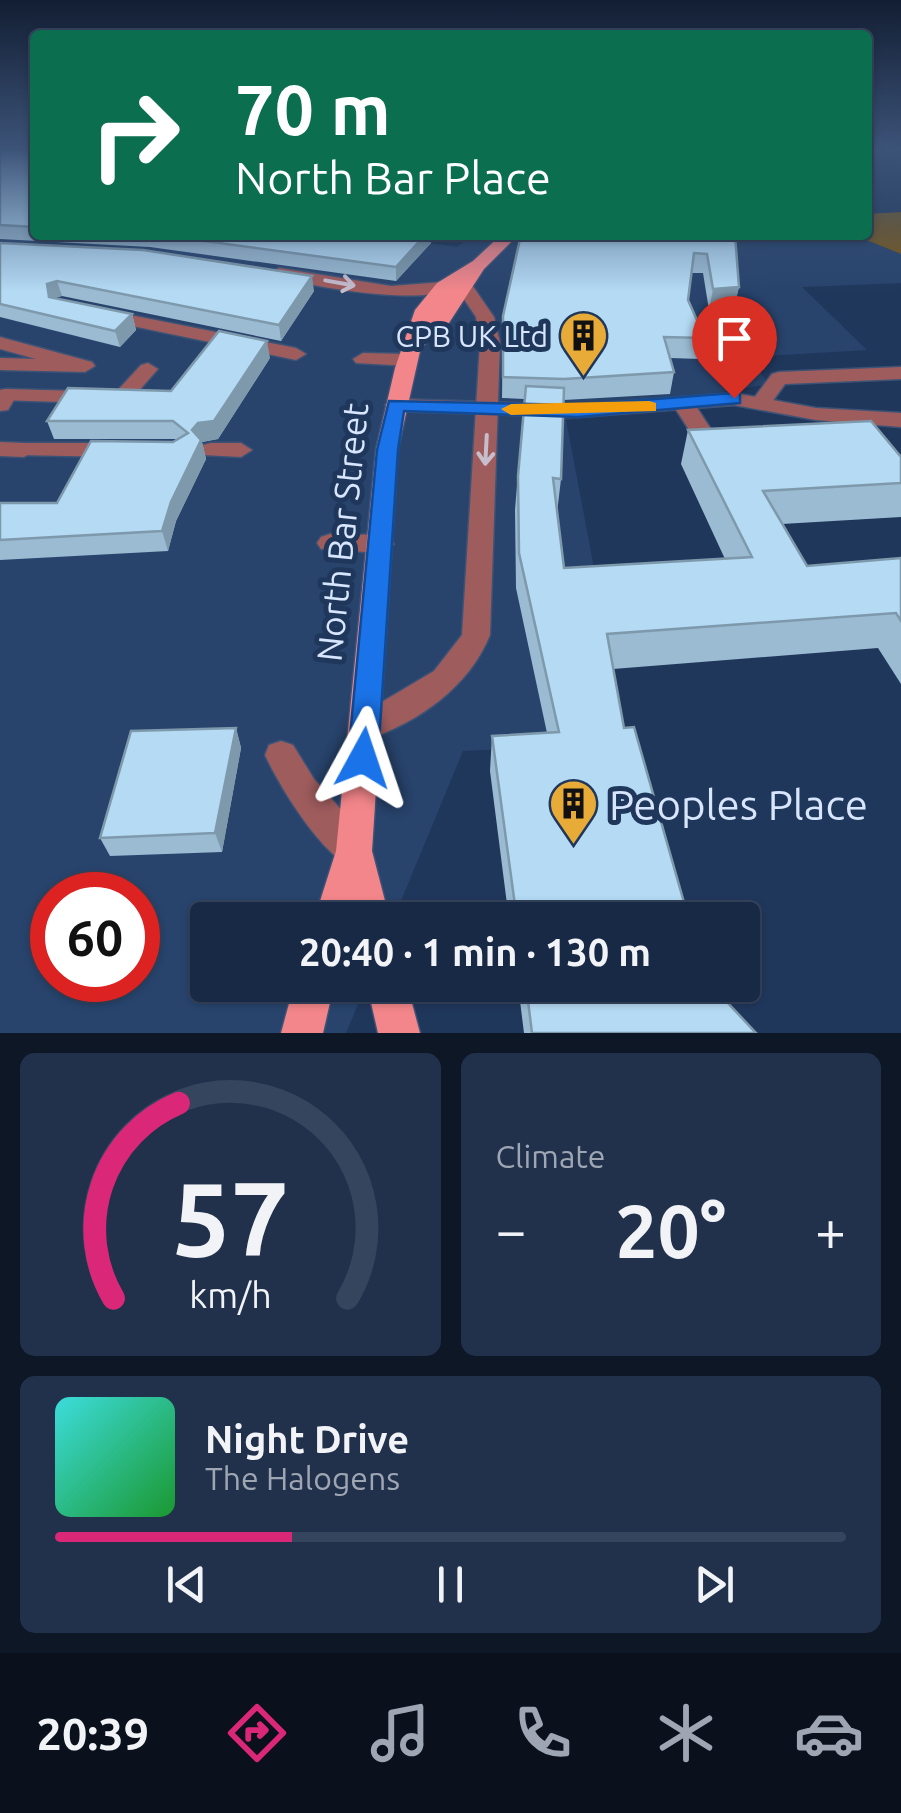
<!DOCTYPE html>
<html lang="en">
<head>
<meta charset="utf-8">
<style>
	:root { --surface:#182945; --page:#21314c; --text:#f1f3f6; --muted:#9fa6b3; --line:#36455e; --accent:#db2777 }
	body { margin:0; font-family:Ubuntu,sans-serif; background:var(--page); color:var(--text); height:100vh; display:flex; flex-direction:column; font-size:38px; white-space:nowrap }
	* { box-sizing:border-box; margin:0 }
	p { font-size:32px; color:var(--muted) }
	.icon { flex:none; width:55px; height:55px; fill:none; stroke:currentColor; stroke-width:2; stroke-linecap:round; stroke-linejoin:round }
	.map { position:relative; height:1033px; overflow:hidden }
	.details { display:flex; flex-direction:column; gap:20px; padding:20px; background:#0d1726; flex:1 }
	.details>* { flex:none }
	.banner { position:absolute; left:30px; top:30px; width:842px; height:210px; border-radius:10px; box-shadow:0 2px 8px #0004,0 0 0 2px var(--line); background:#0b6e4f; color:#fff; overflow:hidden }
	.speed { position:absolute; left:30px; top:872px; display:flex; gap:20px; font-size:50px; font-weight:700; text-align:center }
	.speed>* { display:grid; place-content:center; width:130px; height:130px; border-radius:50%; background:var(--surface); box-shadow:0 2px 8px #0004,0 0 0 2px var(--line); line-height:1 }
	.speed .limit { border:15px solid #d22; background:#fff; color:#111 }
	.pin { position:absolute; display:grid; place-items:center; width:85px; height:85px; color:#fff; margin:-102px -42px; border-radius:50% 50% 50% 0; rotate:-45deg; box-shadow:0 0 10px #0007 }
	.pin .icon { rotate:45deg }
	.me { position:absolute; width:110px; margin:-55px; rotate:5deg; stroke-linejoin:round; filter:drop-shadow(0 0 8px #0008) }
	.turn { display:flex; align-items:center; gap:35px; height:210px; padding:0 40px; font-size:45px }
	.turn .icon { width:130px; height:130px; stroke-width:2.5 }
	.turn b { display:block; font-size:70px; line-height:85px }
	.big { font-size:75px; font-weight:700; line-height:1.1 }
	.details .card { flex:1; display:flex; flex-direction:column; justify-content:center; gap:15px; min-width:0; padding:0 35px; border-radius:15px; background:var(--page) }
	.details .dial { align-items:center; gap:0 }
	.dial svg { height:260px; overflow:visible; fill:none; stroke:var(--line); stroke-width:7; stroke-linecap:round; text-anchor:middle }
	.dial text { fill:var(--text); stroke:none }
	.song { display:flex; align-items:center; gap:30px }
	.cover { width:120px; height:120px; border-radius:15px; background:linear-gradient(135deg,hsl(180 70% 55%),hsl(130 70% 35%)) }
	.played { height:10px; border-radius:5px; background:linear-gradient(90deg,var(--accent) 30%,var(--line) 30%) }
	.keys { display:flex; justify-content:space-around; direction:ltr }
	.heat { display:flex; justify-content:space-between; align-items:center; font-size:55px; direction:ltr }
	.details .tiles { flex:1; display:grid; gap:20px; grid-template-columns:1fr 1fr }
	.card:last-child { grid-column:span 2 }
	.trip { position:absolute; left:190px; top:902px; width:570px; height:100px; border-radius:10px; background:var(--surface); box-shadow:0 2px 8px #0004,0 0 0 2px var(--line); font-weight:700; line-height:100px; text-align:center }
	.dock { display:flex; height:160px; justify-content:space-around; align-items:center; background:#0a101c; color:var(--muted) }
	.dock .icon { width:70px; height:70px }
	.dock .on { color:var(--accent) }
	.dock b { font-size:45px; color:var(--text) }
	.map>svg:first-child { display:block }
	.built { fill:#28446d; fill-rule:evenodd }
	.green { fill:#7d5a17 }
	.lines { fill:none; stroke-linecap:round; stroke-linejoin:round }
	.service-casing { stroke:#3d5376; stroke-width:3 }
	.minor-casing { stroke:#3d5376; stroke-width:3 }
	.primary-casing { stroke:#3d5376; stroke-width:3 }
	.service { fill:#9f5c5d; fill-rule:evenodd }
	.minor { fill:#9f5c5d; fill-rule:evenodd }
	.primary { fill:#f3868a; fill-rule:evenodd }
	.wall { fill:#9bbbd2 }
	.shaded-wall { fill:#7e99ab }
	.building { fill:#b4daf4; stroke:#7e99ab; stroke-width:2.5 }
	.oneway { stroke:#c6bdcd }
	.route { fill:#1a73e8; stroke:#114b97; stroke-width:2.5 }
	.slow { fill:#f59e0b }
	.labels { text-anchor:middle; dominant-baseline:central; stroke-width:10; stroke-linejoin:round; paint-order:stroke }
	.far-poi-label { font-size:30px; fill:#d7e6fd; stroke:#20375c; text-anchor:end }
	.street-label { font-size:35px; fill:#d7e6fd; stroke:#20375c }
	.near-poi-label { font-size:42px; fill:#d7e6fd; stroke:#20375c; text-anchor:start }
</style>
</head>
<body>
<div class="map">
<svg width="901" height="1033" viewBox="0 0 901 1033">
	<rect width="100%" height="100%" fill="#20375c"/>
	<path class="built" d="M0 148 35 235H374L457 247 472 235H854L901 254V283L802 287 867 350 751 357 768 384 566 420 627 742 463 751 393 920H208V985H366L346 1033H0ZM52 895H138V980H52Z"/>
	<path class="green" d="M901 212V254L854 235H868V214Z"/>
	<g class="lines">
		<defs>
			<g id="service">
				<path d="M466 284 472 285 494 317 500 343 490 635C469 687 419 722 366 740L355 736 350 727 355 718 434 671 462 635 480 343 476 317 457 289Z"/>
				<path d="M100 309 296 348 306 354 296 360 94 318 91 314Z"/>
				<path d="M0 337 92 362 95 366 85 372 0 370V358L36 359 0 349Z"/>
				<path d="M363 353 408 354 418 360 408 366 356 363 353 359Z"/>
				<path d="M148 363 158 369 129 402 122 404 0 400V390L7 389 116 392 141 365Z"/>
				<path d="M901 367V379L785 384 769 406 762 408 751 402 772 374 779 372Z"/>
				<path d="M684 399 692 400 725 451 722 456 714 458 706 456 673 405Z"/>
				<path d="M24 443H118L129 450 118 457 16 455 13 450 16 445Z"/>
				<path d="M211 443H241L252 450 241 457 203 455 200 450 203 445Z"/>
				<path d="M330 534 381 535 394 544 381 553 321 549 317 543 321 537Z"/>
				<path d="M281 741 293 745 314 779 367 839 372 851 367 863 354 868C321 855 280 787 265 755L269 745Z"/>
			</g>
			<g id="minor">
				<path d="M279 268 391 286 443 282 452 287C424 308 309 285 273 277L271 273Z"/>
				<path d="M7 389 17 395 8 410 0 411V390Z"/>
				<path d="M734 393 816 408 901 413V427L816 420 734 405 578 417 396 411 385 405 396 399 578 405Z"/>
				<path d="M0 442 24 443 35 450 24 457 0 456Z"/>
			</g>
			<g id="primary">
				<path d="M501 235H518L484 269 447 326 421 347 398 449 372 851 390 920H314L336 851 376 449 395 368 415 310 437 283 473 261Z"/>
				<path d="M294 985H334L323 1033H281Z"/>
				<path d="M367 985H407L420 1033H378Z"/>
			</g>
		</defs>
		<use href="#service" class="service-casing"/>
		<use href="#minor" class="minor-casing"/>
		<use href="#primary" class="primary-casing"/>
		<use href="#service" class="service"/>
		<use href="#minor" class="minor"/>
		<use href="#primary" class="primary"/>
	</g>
	<g class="wall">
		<path d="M0 148H35V235H430L431 243 396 281 150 247 0 239Z"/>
		<path d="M735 235 739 287 734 307 709 310 703 273H692L688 300 705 338 701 359 670 358 674 372 670 394 564 400 561 479 557 513 564 568 725 559 681 464 688 430 901 457V517L782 524 807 566 901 558V684L878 648 613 669 624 728 689 920H509L490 771 492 736 547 733 516 588 515 510 524 399 502 398 503 316Z"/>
		<path d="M0 243 314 291 281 341 62 296 53 298 132 314 136 330 120 347 0 317Z"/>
		<path d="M270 358 218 439 202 442 206 459 176 521 168 551 0 560V503H57L178 439H54L47 421 171 391Z"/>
		<path d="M236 728 241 748 222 852 110 856 100 838Z"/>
		<path d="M518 985H711L756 1033H524Z"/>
	</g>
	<g class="shaded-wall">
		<path d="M425 235H430L431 243 396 281V267Z"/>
		<path d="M312 276 314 291 281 341 279 325Z"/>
		<path d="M57 281 62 296 52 299 49 297 47 284Z"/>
		<path d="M739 287 734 307 709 310 713 289Z"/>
		<path d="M132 314 136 330 120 347 115 331Z"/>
		<path d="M267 341 270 358 218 439 202 442 206 459 176 521 168 551 162 531 192 430Z"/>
		<path d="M236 728 241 748 222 852 215 833Z"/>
	</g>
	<g class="building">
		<path d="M0 148H35V227L0 225Z"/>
		<path d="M161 235H425L396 267Z"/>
		<path d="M523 235H735L739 287 713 289 707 254 694 253 688 300 705 338 664 337 674 372 564 379 503 377V316L520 239Z"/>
		<path d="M0 243 143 250 312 276 279 325 57 281 47 284 49 297 132 314 115 331 0 304Z"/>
		<path d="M219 331 267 341 214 421 198 423 192 430 201 440 171 502 162 531 0 540V503H57L91 441 173 442 188 433 173 421H47L68 388 171 391Z"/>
		<path d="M526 386 564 388 561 479 553 478 564 568 752 557 688 430 871 421 901 457V483L763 491 807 566 901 558V621L896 613 607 634 624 728 634 727 689 920H517L492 736 559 732 519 553 518 476Z"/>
		<path d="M236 728 215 833 100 838 131 731Z"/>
		<path d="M526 985H711L756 1033H532Z"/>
	</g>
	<defs><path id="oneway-shaft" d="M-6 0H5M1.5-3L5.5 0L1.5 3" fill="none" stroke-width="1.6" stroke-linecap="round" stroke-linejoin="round" transform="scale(2.5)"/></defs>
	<g class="oneway">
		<use href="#oneway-shaft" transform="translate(340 283) rotate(10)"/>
		<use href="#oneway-shaft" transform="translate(486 450) rotate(93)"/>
	</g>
	<linearGradient id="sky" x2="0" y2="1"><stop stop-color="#121e33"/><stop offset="0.51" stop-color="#3c5378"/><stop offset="1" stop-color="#3c5378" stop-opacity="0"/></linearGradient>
	<rect width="901" height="292" fill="url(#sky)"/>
	<path class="route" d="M734 393 740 394V403L578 417 404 411 398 450 378 758 374 767 363 771 352 767 348 758 377 450 389 401 578 405Z"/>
	<path class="slow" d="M649 401 656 403V411L511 415 501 409 511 404Z"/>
	<defs>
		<symbol id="building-pin" viewBox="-11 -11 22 30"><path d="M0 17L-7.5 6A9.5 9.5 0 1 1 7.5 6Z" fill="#e9ab38" stroke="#20375c"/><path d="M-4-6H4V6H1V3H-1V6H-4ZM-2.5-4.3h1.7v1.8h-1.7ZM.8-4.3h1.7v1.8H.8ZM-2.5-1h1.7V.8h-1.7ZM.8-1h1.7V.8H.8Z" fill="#111"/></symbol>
	</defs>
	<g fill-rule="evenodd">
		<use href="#building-pin" x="556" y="308" width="55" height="75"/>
		<use href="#building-pin" x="546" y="776" width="55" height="75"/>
	</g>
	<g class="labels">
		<g class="far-poi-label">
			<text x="548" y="336">CPB UK Ltd</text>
		</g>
		<g class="street-label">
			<text transform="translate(342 532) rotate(-84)">North Bar Street</text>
		</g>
		<g class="near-poi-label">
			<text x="609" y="804">Peoples Place</text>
		</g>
	</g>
</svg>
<div class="speed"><div class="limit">60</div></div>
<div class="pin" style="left:734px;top:398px;background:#d93025"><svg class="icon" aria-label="arrive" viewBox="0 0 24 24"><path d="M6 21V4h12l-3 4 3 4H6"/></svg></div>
<svg class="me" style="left:363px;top:758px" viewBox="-20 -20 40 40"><path d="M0-17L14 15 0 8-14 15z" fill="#1a73e8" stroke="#fff" stroke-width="4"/></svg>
<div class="trip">20:40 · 1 min · 130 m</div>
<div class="banner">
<div class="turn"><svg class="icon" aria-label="right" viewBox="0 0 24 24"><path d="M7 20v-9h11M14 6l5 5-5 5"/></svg><div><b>70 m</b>North Bar Place</div></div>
</div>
</div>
<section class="details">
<div class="tiles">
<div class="card dial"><svg viewBox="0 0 100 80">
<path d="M14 69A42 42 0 1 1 86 69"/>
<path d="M14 69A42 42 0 0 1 34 9" stroke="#db2777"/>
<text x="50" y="56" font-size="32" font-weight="700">57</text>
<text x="50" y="72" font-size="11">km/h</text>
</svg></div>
<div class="card"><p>Climate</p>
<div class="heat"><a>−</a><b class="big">20°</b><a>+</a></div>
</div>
<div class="card">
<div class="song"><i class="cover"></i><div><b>Night Drive</b><p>The Halogens</p></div></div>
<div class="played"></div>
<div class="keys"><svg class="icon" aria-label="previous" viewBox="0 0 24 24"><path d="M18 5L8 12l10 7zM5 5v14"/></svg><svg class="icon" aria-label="pause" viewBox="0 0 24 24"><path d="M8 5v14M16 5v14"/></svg><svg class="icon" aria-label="next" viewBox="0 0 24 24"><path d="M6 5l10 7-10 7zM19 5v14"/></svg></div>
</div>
</div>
</section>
<nav class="dock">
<b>20:39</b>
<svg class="icon on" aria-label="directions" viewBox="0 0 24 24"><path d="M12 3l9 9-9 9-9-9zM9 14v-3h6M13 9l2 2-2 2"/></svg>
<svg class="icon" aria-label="music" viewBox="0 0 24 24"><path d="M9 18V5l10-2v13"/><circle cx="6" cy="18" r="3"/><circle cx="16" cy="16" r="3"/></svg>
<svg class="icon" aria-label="phone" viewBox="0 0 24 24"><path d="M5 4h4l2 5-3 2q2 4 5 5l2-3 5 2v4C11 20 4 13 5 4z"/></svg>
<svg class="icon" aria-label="climate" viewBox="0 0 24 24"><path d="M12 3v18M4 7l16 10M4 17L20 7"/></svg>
<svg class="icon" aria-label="car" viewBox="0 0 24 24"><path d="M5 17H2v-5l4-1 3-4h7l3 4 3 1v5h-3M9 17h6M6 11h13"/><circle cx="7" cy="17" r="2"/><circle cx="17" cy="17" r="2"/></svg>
</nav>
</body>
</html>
